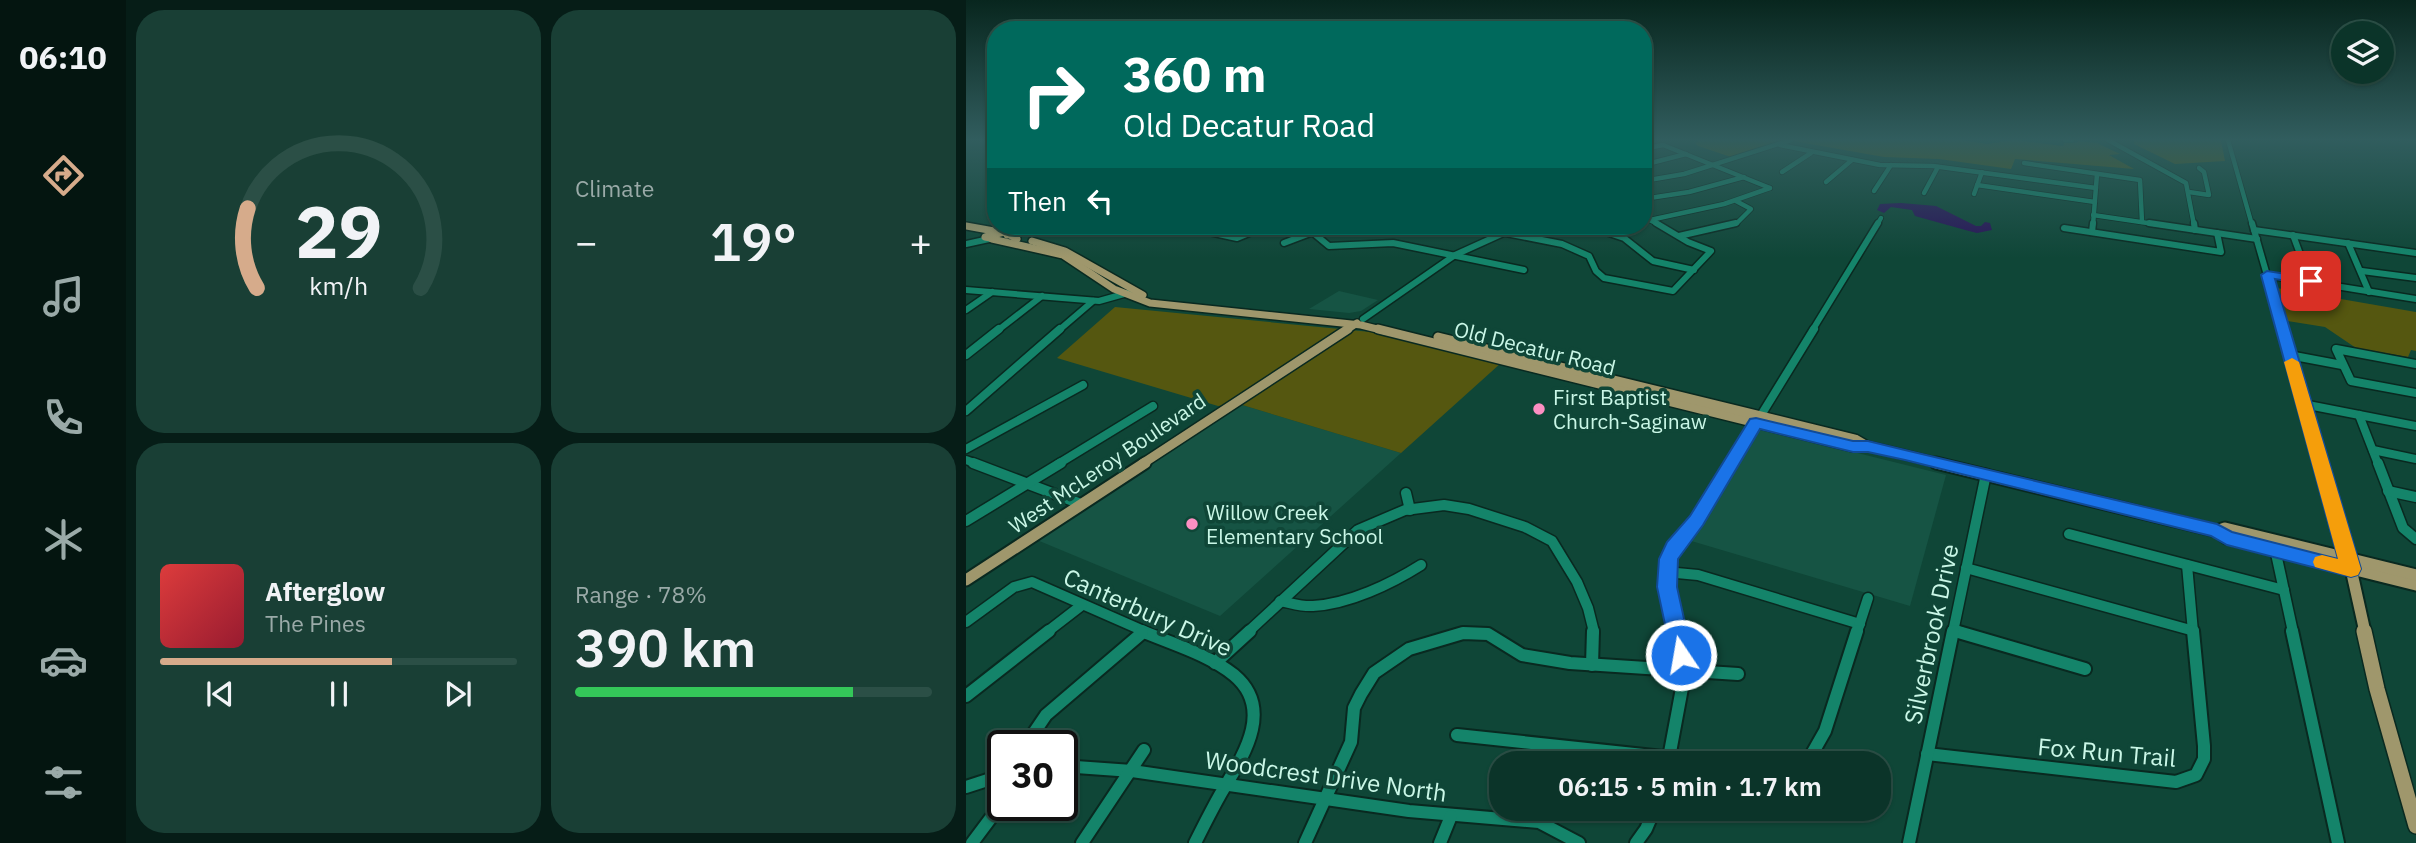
<!DOCTYPE html>
<html lang="en">
<head>
<meta charset="utf-8">
<style>
	:root { --surface:#0b3429; --page:#193f35; --text:#f1f3f6; --muted:#9aaaa8; --line:#2b4f46; --accent:#d6ab8b }
	body { margin:0; font-family:"IBM Plex Sans",sans-serif; background:var(--page); color:var(--text); height:100vh; display:flex; flex-direction:column; font-size:26px; white-space:nowrap }
	* { box-sizing:border-box; margin:0 }
	p { font-size:23px; color:var(--muted) }
	.icon { flex:none; width:38px; height:38px; fill:none; stroke:currentColor; stroke-width:2; stroke-linecap:round; stroke-linejoin:round }
	.map { position:relative; flex:1; overflow:hidden }
	.sheet { display:flex; flex-direction:column; gap:10px; padding:10px; background:#061d17; width:840px }
	.sheet>* { flex:none }
	.top-card { position:absolute; left:21px; top:21px; width:665px; height:214px; border-radius:28px; box-shadow:0 2px 5px #0004,0 0 0 2px var(--line); background:#00695c; color:#fff; overflow:hidden }
	.tools { position:absolute; left:1365px; top:21px; display:grid; gap:14px }
	.tools a { display:grid; place-items:center; width:63px; height:63px; border-radius:50%; background:var(--surface); box-shadow:0 2px 5px #0004,0 0 0 2px var(--line); font-size:35px }
	.speed { position:absolute; left:21px; top:730px; display:flex; gap:14px; font-size:35px; font-weight:700; text-align:center }
	.speed>* { display:grid; place-content:center; width:91px; height:91px; border-radius:50%; background:var(--surface); box-shadow:0 2px 5px #0004,0 0 0 2px var(--line); line-height:1 }
	.speed .limit { border:4px solid #111; border-radius:10px; background:#fff; color:#111 }
	.pin { position:absolute; display:grid; place-items:center; width:60px; height:60px; color:#fff; margin:-30px; border-radius:14px; box-shadow:0 4px 10px #0006 }
	.me { position:absolute; width:77px; margin:-38px; rotate:348deg; stroke-linejoin:round; filter:drop-shadow(0 0 5px #0008) }
	.turn { display:flex; align-items:center; gap:24px; height:147px; padding:0 21px; font-size:32px }
	.turn .icon { width:91px; height:91px; stroke-width:2.5 }
	.turn b { display:block; font-size:49px; line-height:60px }
	.then { display:flex; align-items:center; height:66px; padding:0 21px; background:#0003; gap:14px; font-size:26px }
	.big { font-size:52px; font-weight:600; line-height:1.1 }
	.sheet .tile { flex:1; display:flex; flex-direction:column; justify-content:center; gap:10px; min-width:0; padding:0 24px; border-radius:28px; background:var(--page) }
	.sheet .dial { align-items:center; gap:0 }
	.dial svg { height:182px; overflow:visible; fill:none; stroke:var(--line); stroke-width:7; stroke-linecap:round; text-anchor:middle }
	.dial text { fill:var(--text); stroke:none }
	.song { display:flex; align-items:center; gap:21px }
	.cover { width:84px; height:84px; border-radius:10px; background:linear-gradient(135deg,hsl(0 70% 55%),hsl(350 70% 35%)) }
	.played { height:7px; border-radius:4px; background:linear-gradient(90deg,var(--accent) 65%,var(--line) 65%) }
	.keys { display:flex; justify-content:space-around; direction:ltr }
	.heat { display:flex; justify-content:space-between; align-items:center; font-size:38px; direction:ltr }
	.charge { height:10px; border-radius:5px; background:linear-gradient(90deg,#34c759 78%,var(--line) 0) }
	.sheet .tiles { flex:1; display:grid; gap:10px; grid-template-columns:repeat(2,1fr) }
	.trip { position:absolute; left:523px; top:751px; width:402px; height:70px; border-radius:28px; background:var(--surface); box-shadow:0 2px 5px #0004,0 0 0 2px var(--line); font-weight:600; line-height:70px; text-align:center }
	main { display:flex; flex:1; min-height:0 }
	.dock { display:flex; flex-direction:column; width:126px; justify-content:space-around; align-items:center; background:#041510; color:var(--muted) }
	.dock .icon { width:49px; height:49px }
	.dock .on { color:var(--accent) }
	.dock b { font-size:32px; color:var(--text) }
	.map>svg:first-child { display:block }
	.built { fill:#165444 }
	.green { fill:#555710 }
	.water { fill:#291258 }
	.lines { fill:none; stroke-linecap:round; stroke-linejoin:round }
	.minor-far4-casing { stroke:#092920; stroke-width:6 }
	.minor-far3-casing { stroke:#092920; stroke-width:9 }
	.minor-far2-casing { stroke:#092920; stroke-width:11 }
	.minor-far1-casing { stroke:#092920; stroke-width:13 }
	.minor-casing { stroke:#092920; stroke-width:16 }
	.major-far3-casing { stroke:#092920; stroke-width:10 }
	.major-far2-casing { stroke:#092920; stroke-width:12 }
	.major-far1-casing { stroke:#092920; stroke-width:15 }
	.major-casing { stroke:#092920; stroke-width:18 }
	.minor-far4 { stroke:#14846a; stroke-width:4.5 }
	.minor-far3 { stroke:#14846a; stroke-width:6 }
	.minor-far2 { stroke:#14846a; stroke-width:8 }
	.minor-far1 { stroke:#14846a; stroke-width:10 }
	.minor { stroke:#14846a; stroke-width:12 }
	.major-far3 { stroke:#9f976c; stroke-width:7 }
	.major-far2 { stroke:#9f976c; stroke-width:9 }
	.major-far1 { stroke:#9f976c; stroke-width:11 }
	.major { stroke:#9f976c; stroke-width:15 }
	.route { fill:#1a73e8; stroke:#114b97; stroke-width:2 }
	.slow { fill:#f59e0b }
	.poi-dot { fill:#fc8fc2; stroke:#0f4637; stroke-width:2.5 }
	.labels { text-anchor:middle; dominant-baseline:central; stroke-width:7; stroke-linejoin:round; paint-order:stroke }
	.street-label { font-size:21px; fill:#caf7e7; stroke:#0f4637 }
	.poi-label { font-size:21px; fill:#caf7e7; stroke:#0f4637; text-anchor:start }
	.near-street-label { font-size:24px; fill:#caf7e7; stroke:#0f4637 }
</style>
</head>
<body>
<main>
<nav class="dock">
<b>06:10</b>
<svg class="icon on" aria-label="directions" viewBox="0 0 24 24"><path d="M12 3l9 9-9 9-9-9zM9 14v-3h6M13 9l2 2-2 2"/></svg>
<svg class="icon" aria-label="music" viewBox="0 0 24 24"><path d="M9 18V5l10-2v13"/><circle cx="6" cy="18" r="3"/><circle cx="16" cy="16" r="3"/></svg>
<svg class="icon" aria-label="phone" viewBox="0 0 24 24"><path d="M5 4h4l2 5-3 2q2 4 5 5l2-3 5 2v4C11 20 4 13 5 4z"/></svg>
<svg class="icon" aria-label="climate" viewBox="0 0 24 24"><path d="M12 3v18M4 7l16 10M4 17L20 7"/></svg>
<svg class="icon" aria-label="car" viewBox="0 0 24 24"><path d="M5 17H2v-5l4-1 3-4h7l3 4 3 1v5h-3M9 17h6M6 11h13"/><circle cx="7" cy="17" r="2"/><circle cx="17" cy="17" r="2"/></svg>
<svg class="icon" aria-label="filters" viewBox="0 0 24 24"><path d="M4 7h16M4 17h16"/><circle cx="9" cy="7" r="2"/><circle cx="15" cy="17" r="2"/></svg>
</nav>
<section class="sheet">
<div class="tiles">
<div class="tile dial"><svg viewBox="0 0 100 80">
<path d="M14 69A42 42 0 1 1 86 69"/>
<path d="M14 69A42 42 0 0 1 10 34" stroke="#d6ab8b"/>
<text x="50" y="56" font-size="32" font-weight="700">29</text>
<text x="50" y="72" font-size="11">km/h</text>
</svg></div>
<div class="tile"><p>Climate</p>
<div class="heat"><a>−</a><b class="big">19°</b><a>+</a></div>
</div>
<div class="tile">
<div class="song"><i class="cover"></i><div><b>Afterglow</b><p>The Pines</p></div></div>
<div class="played"></div>
<div class="keys"><svg class="icon" aria-label="previous" viewBox="0 0 24 24"><path d="M18 5L8 12l10 7zM5 5v14"/></svg><svg class="icon" aria-label="pause" viewBox="0 0 24 24"><path d="M8 5v14M16 5v14"/></svg><svg class="icon" aria-label="next" viewBox="0 0 24 24"><path d="M6 5l10 7-10 7zM19 5v14"/></svg></div>
</div>
<div class="tile"><p>Range · 78%</p><b class="big">390 km</b><div class="charge"></div></div>
</div>
</section>
<div class="map">
<svg width="1450" height="843" viewBox="0 0 1450 843">
	<rect width="100%" height="100%" fill="#0f4637"/>
	<g class="built">
		<path d="M373 291 412 300 395 311 383 313 343 309Z"/>
		<path d="M273 404 435 453 254 616 71 540Z"/>
		<path d="M791 428 980 475 944 606 722 540Z"/>
	</g>
	<g class="green">
		<path d="M734 140H820L768 158 732 146 729 143Z"/>
		<path d="M830 140H996L1021 144 1048 140 1097 146 1099 142 1111 143 1112 141 1131 143 1154 154 1143 155 1168 169 1049 159 1045 169 973 159 918 157 827 141Z"/>
		<path d="M1168 140H1255L1259 161 1209 164 1168 144Z"/>
		<path d="M1311 288 1450 312V351L1445 350 1442 357 1390 348 1359 327 1316 320 1308 290Z"/>
		<path d="M149 307 405 332 535 363 435 453 273 404 252 406 91 358Z"/>
	</g>
	<path class="water" d="M935 203 970 206 1010 226H1015L1019 222 1024 223 1026 230 1011 233 1003 231 949 216 946 210 925 207 918 213 911 210 914 204Z"/>
	<g class="lines">
		<defs>
			<g id="minor-far4">
				<path d="M1099 140H1106"/>
				<path d="M1142 140 1220 183 1228 225"/>
				<path d="M1262 140 1286 225"/>
				<path d="M814 145 914 165 967 166 1130 188"/>
				<path d="M677 149 697 145 804 188"/>
				<path d="M1058 163 1174 180 1176 222"/>
				<path d="M677 165 720 154"/>
				<path d="M816 172 845 153"/>
				<path d="M677 181 718 174 825 140"/>
				<path d="M860 182 886 160"/>
				<path d="M1011 185 1129 202"/>
				<path d="M908 191 925 165"/>
				<path d="M1223 192 1243 195 1238 172 1233 168"/>
				<path d="M958 193 972 167"/>
				<path d="M1008 194 1016 172"/>
				<path d="M677 199 723 192 778 177"/>
				<path d="M1127 215 1195 225"/>
				<path d="M677 217 694 225"/>
				<path d="M684 220 758 204 804 188"/>
				<path d="M762 225 771 223 785 209 770 201"/>
				<path d="M911 225 915 218"/>
				<path d="M1127 225 1131 174"/>
			</g>
			<g id="minor-far3">
				<path d="M1183 223 1291 239"/>
				<path d="M1228 223 1229 230"/>
				<path d="M1286 223 1317 331"/>
				<path d="M216 226 271 238 300 226"/>
				<path d="M339 226 363 246 427 243 558 270"/>
				<path d="M504 226 596 244 623 256 630 271 638 278 707 291 745 251 722 242 690 223"/>
				<path d="M622 226 658 238 687 261 728 270"/>
				<path d="M1098 228 1255 252 1251 233"/>
				<path d="M1288 230 1450 253"/>
				<path d="M1126 232 1127 223"/>
				<path d="M1327 235 1344 281"/>
				<path d="M713 236 770 223"/>
				<path d="M318 243 347 232"/>
				<path d="M1382 243 1403 292"/>
				<path d="M0 244 23 239"/>
				<path d="M1396 271 1450 278"/>
				<path d="M1301 275 1450 299"/>
				<path d="M0 290 133 301 165 292"/>
				<path d="M0 310 26 292"/>
				<path d="M397 319 489 255 553 226"/>
				<path d="M31 331 76 296"/>
				<path d="M92 331 127 301"/>
				<path d="M846 331 912 223"/>
			</g>
			<g id="minor-far2">
				<path d="M1316 329 1355 464"/>
				<path d="M0 355 33 329"/>
				<path d="M1323 355 1376 365"/>
				<path d="M1450 364 1370 349 1385 381 1450 393"/>
				<path d="M1337 404 1450 426"/>
				<path d="M0 411 94 329"/>
				<path d="M1393 415 1412 464"/>
				<path d="M0 449 117 385"/>
				<path d="M1407 450 1450 459"/>
				<path d="M0 460 11 464"/>
				<path d="M92 464 187 406"/>
				<path d="M765 464 848 329"/>
			</g>
			<g id="minor-far1">
				<path d="M7 463 115 504"/>
				<path d="M1355 463 1383 561"/>
				<path d="M1412 463 1437 528 1450 539"/>
				<path d="M1422 491 1450 497"/>
				<path d="M440 493 444 510"/>
				<path d="M0 521 95 463"/>
				<path d="M1103 534 1318 590"/>
				<path d="M1309 549 1327 632"/>
				<path d="M1221 565 1227 632"/>
				<path d="M1000 568 1228 631"/>
				<path d="M700 572 732 575 894 624"/>
				<path d="M314 601C325 603 336 607 347 606 383 604 425 584 455 565"/>
				<path d="M0 622 48 587 66 582 180 632"/>
				<path d="M987 630 995 632"/>
				<path d="M81 632 116 605"/>
				<path d="M282 632 392 530 439 510 478 505 503 509 559 527 586 541 611 582 622 608 628 632"/>
				<path d="M711 632 700 572 708 547 731 521 766 463"/>
				<path d="M891 632 902 598"/>
				<path d="M987 632 1020 474"/>
			</g>
			<g id="minor">
				<path d="M176 631C206 644 242 654 268 675 310 710 275 759 254 795 245 811 237 827 229 843"/>
				<path d="M989 631 1119 669"/>
				<path d="M1326 631 1372 843"/>
				<path d="M249 663 284 631"/>
				<path d="M626 665 627 631"/>
				<path d="M0 696 83 631"/>
				<path d="M491 735 753 763"/>
				<path d="M59 746 80 715 176 633"/>
				<path d="M961 754 1210 782 1230 775 1238 759V746L1227 631"/>
				<path d="M702 763 719 672 710 631"/>
				<path d="M837 763 842 761 859 731 891 631"/>
				<path d="M96 766 166 771 443 811 573 822 613 843"/>
				<path d="M0 787 37 775"/>
				<path d="M6 843 27 815 37 796"/>
				<path d="M116 843 178 750"/>
				<path d="M339 843 385 742 388 708 395 694 408 673 443 649 497 633 522 634 556 655 604 663 772 674"/>
				<path d="M474 843 485 816"/>
				<path d="M670 843 680 829 689 808"/>
				<path d="M943 843 987 631"/>
			</g>
			<g id="major-far3">
				<path d="M0 226 28 231"/>
				<path d="M41 235 66 226"/>
				<path d="M26 239 97 255 148 289 184 303 395 325 419 331"/>
				<path d="M30 239 19 237 38 232 51 239"/>
				<path d="M66 241 99 251 177 295"/>
				<path d="M379 331 391 323"/>
			</g>
			<g id="major-far2">
				<path d="M412 329 887 447 902 446 977 464"/>
				<path d="M472 337 889 439 901 446"/>
				<path d="M176 464 382 329"/>
			</g>
			<g id="major-far1">
				<path d="M970 463 1251 531 1261 538 1450 585"/>
				<path d="M1251 531 1259 528 1450 575"/>
				<path d="M1385 569 1399 632"/>
				<path d="M0 580 179 463"/>
			</g>
			<path id="major" d="M1398 631 1411 689 1450 826"/>
		</defs>
		<use href="#minor-far4" class="minor-far4-casing"/>
		<use href="#minor-far3" class="minor-far3-casing"/>
		<use href="#minor-far2" class="minor-far2-casing"/>
		<use href="#minor-far1" class="minor-far1-casing"/>
		<use href="#minor" class="minor-casing"/>
		<use href="#major-far3" class="major-far3-casing"/>
		<use href="#major-far2" class="major-far2-casing"/>
		<use href="#major-far1" class="major-far1-casing"/>
		<use href="#major" class="major-casing"/>
		<use href="#minor-far4" class="minor-far4"/>
		<use href="#minor-far3" class="minor-far3"/>
		<use href="#minor-far2" class="minor-far2"/>
		<use href="#minor-far1" class="minor-far1"/>
		<use href="#minor" class="minor"/>
		<use href="#major-far3" class="major-far3"/>
		<use href="#major-far2" class="major-far2"/>
		<use href="#major-far1" class="major-far1"/>
		<use href="#major" class="major"/>
	</g>
	<linearGradient id="sky" x2="0" y2="1"><stop stop-color="#08261e"/><stop offset="0.54" stop-color="#315d5e"/><stop offset="1" stop-color="#315d5e" stop-opacity="0"/></linearGradient>
	<rect width="1450" height="258" fill="url(#sky)"/>
	<path class="route" d="M1301 271 1345 278 1351 281 1345 285 1309 279 1395 569 1392 575 1385 577 1261 545 1245 536 939 460 902 452H887L794 429 737 525 712 559 711 587 726 655 722 662 715 664 707 662 691 587 693 559 701 542 724 516 784 419 790 418 887 441H902L939 450 1251 524 1266 532 1372 559 1295 275Z"/>
	<path class="slow" d="M1326 358 1333 362 1395 569 1392 575 1385 577 1349 567 1347 562 1349 557 1356 555 1372 559 1318 362Z"/>
	<g class="poi-dot">
		<circle cx="573" cy="409" r="7"/>
		<circle cx="226" cy="524" r="7"/>
	</g>
	<g class="labels">
		<g class="street-label">
			<text transform="translate(569 348) rotate(14)">Old Decatur Road</text>
			<text transform="translate(141 463) rotate(-34)">West McLeroy Boulevard</text>
		</g>
		<g class="poi-label">
			<text x="587" y="397">First Baptist<tspan x="587" dy="24">Church-Saginaw</tspan></text>
			<text x="240" y="512">Willow Creek<tspan x="240" dy="24">Elementary School</tspan></text>
		</g>
		<g class="near-street-label">
			<text transform="translate(182 612) rotate(24)">Canterbury Drive</text>
			<text transform="translate(965 634) rotate(-78)">Silverbrook Drive</text>
			<text transform="translate(1141 752) rotate(5)">Fox Run Trail</text>
			<text transform="translate(360 776) rotate(8)">Woodcrest Drive North</text>
		</g>
	</g>
</svg>
<div class="tools">
<a><svg class="icon" aria-label="layers" viewBox="0 0 24 24"><path d="M12 4l9 5-9 5-9-5zM3 14l9 5 9-5"/></svg></a>
</div>
<div class="speed"><div class="limit">30</div></div>
<div class="pin" style="left:1345px;top:281px;background:#d93025"><svg class="icon" aria-label="arrive" viewBox="0 0 24 24"><path d="M6 21V4h12l-3 4 3 4H6"/></svg></div>
<svg class="me" style="left:715px;top:655px" viewBox="-20 -20 40 40"><circle r="17" fill="#1a73e8" stroke="#fff" stroke-width="3"/><path d="M0-11L8 9 0 5-8 9z" fill="#fff"/></svg>
<div class="trip">06:15 · 5 min · 1.7 km</div>
<div class="top-card">
<div class="turn"><svg class="icon" aria-label="right" viewBox="0 0 24 24"><path d="M7 20v-9h11M14 6l5 5-5 5"/></svg><div><b>360 m</b>Old Decatur Road</div></div>
<div class="then">Then<svg class="icon" aria-label="left" viewBox="0 0 24 24"><path d="M17 20v-9H6M10 6l-5 5 5 5"/></svg></div>
</div>
</div>
</main>
</body>
</html>
